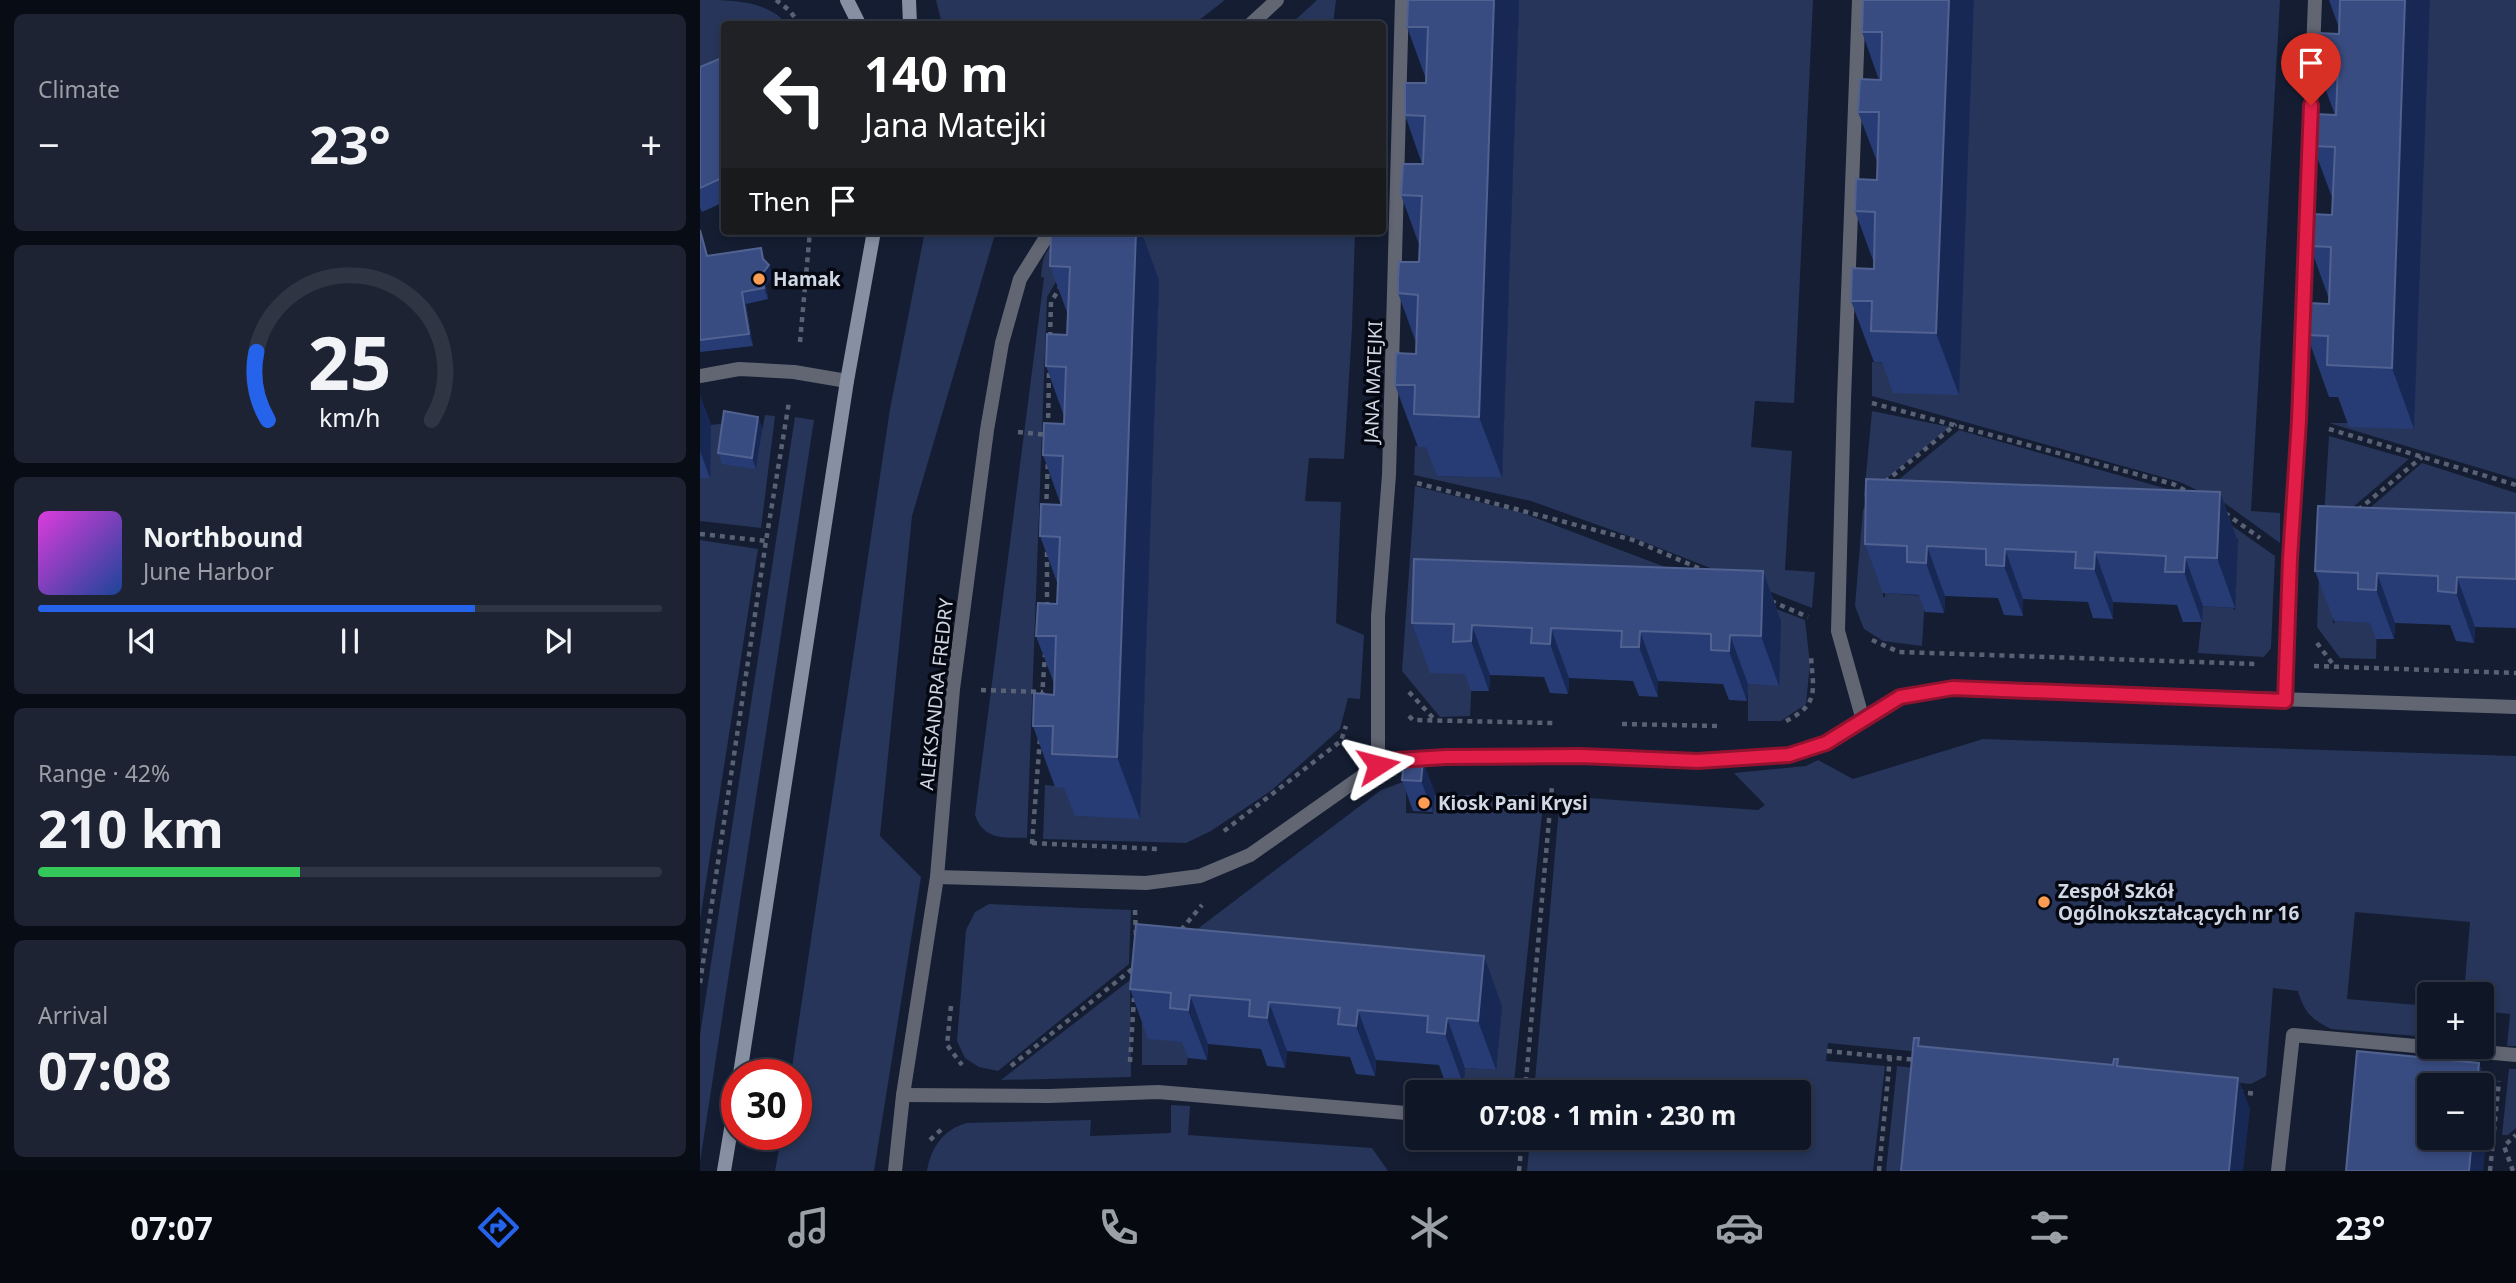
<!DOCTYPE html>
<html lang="en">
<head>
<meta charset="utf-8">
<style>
	:root { --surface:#0f1626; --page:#1d2332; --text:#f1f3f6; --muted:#9b9fa7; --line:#2f3543; --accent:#2563eb }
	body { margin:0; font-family:"Noto Sans",sans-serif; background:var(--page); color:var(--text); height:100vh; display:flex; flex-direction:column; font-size:26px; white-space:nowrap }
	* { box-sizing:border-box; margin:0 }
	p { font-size:23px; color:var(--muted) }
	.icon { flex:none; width:38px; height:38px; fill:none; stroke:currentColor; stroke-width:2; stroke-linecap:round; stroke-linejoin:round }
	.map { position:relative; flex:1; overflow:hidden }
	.details { display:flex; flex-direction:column; gap:14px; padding:14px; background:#080c15; width:700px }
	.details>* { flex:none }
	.top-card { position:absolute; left:21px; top:21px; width:665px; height:214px; border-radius:7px; box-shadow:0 4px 10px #0003,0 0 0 2px var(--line); background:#202124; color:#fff; overflow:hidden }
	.buttons { position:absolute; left:1717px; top:982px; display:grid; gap:14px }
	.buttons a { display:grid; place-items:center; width:77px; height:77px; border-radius:7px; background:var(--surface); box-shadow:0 4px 10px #0003,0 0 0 2px var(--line); font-size:35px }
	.speed { position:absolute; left:21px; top:1059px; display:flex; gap:14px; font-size:35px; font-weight:700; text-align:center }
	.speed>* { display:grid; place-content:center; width:91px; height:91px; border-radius:50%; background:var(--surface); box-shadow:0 4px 10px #0003,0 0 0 2px var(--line); line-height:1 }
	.speed .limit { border:10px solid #d22; background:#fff; color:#111 }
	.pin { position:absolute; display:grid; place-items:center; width:60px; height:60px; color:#fff; margin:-72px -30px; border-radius:50% 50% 50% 0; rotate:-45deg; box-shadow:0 0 7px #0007 }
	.pin .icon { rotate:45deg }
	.me { position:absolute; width:77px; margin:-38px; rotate:81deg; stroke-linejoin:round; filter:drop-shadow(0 0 5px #0008) }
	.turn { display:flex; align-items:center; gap:24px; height:147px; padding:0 28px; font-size:32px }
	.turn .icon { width:91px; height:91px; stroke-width:2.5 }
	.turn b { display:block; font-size:49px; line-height:60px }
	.then { display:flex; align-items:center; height:66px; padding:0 28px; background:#0003; gap:14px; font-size:26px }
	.big { font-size:52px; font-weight:700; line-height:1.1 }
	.details .tile { flex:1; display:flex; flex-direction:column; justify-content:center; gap:10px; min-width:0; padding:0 24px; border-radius:10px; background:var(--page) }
	.details .dial { align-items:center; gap:0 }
	.dial svg { height:182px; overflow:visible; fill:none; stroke:var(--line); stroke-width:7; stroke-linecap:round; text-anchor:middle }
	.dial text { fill:var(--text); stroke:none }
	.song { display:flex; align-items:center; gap:21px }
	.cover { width:84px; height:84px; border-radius:10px; background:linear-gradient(135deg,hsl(300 70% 55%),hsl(220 70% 35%)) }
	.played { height:7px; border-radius:4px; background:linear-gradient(90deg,var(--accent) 70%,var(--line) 70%) }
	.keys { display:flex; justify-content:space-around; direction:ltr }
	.heat { display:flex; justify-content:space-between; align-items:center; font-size:38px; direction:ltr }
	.charge { height:10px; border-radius:5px; background:linear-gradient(90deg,#34c759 42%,var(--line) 0) }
	.trip { position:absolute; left:705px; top:1080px; width:406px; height:70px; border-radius:7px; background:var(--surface); box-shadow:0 4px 10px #0003,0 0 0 2px var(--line); font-weight:700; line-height:70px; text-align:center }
	.tab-bar { display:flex; height:112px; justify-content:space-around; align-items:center; background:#06090f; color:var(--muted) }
	.tab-bar .icon { width:49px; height:49px }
	.tab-bar .active { color:var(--accent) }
	.tab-bar b { font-size:32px; color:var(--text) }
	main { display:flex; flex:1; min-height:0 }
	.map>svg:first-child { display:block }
	.green { fill:#263559 }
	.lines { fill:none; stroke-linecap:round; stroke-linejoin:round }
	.path { stroke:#596274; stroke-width:4.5; stroke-dasharray:5 5; stroke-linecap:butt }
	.lane { stroke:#616672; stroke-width:14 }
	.street { stroke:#616672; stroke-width:14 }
	.secondary { stroke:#8790a2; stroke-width:14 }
	.wall { fill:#273c75 }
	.shaded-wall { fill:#182855 }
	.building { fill:#394c81; stroke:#516291; stroke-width:2 }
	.route-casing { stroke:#92132f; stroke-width:18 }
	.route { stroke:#e11d48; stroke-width:12 }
	.poi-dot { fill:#fd9d54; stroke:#050811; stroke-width:2.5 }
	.labels { text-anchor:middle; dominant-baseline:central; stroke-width:7; stroke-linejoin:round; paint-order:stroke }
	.poi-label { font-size:19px; font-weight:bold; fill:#d0d7e5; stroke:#050811; text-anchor:start }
	.street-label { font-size:19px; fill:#d0d7e5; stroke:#050811 }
</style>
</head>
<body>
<main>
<section class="details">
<div class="tile"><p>Climate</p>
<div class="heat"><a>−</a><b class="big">23°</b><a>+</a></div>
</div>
<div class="tile dial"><svg viewBox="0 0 100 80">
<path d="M14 69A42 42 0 1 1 86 69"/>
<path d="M14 69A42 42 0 0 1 9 39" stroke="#2563eb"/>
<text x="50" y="56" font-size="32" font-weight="700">25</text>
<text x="50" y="72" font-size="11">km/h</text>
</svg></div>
<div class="tile">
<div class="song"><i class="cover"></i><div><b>Northbound</b><p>June Harbor</p></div></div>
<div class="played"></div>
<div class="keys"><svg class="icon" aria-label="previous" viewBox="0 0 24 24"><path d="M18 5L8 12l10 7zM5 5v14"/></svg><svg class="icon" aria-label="pause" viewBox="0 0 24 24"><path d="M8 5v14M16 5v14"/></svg><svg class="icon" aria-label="next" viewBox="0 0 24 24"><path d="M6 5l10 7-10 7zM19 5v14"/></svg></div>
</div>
<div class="tile"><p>Range · 42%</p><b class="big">210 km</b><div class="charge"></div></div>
<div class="tile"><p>Arrival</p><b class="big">07:08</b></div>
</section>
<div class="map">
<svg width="1816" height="1171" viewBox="0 0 1816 1171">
	<rect width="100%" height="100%" fill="#141d32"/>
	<g class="green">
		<path d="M0 0C33 0 66 0 87 24H24V82L0 80Z"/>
		<path d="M236 0H525L494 24H242Z"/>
		<path d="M617 0H636L633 24H591Z"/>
		<path d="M819 0H1113L1094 403 1055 401 1051 447 1092 451 1085 570 1115 572 1112 608 934 538 831 501 714 475 715 446 737 447V476L802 478Z"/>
		<path d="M1274 0H1580L1551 511 1580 513V543L1526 504 1480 482 1172 396V362L1195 363Z"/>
		<path d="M1730 0H1816V479L1629 423H1650Z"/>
		<path d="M225 231H296L212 516 180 836 221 877 174 1171H75L82 1134H96V1074H91L190 409Z"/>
		<path d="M366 231H386L347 297 327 838C304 837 284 841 275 815L344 278 341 277C343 250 347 250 366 231Z"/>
		<path d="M402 231H655L652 329 644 459 609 458 605 501 641 502 636 623 664 635 660 699 648 698 640 729 572 790 511 831 486 843 343 839 345 785 376 788 375 816 440 818 459 280Z"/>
		<path d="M1172 411 1250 427 1164 497Z"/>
		<path d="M65 415 75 416 61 528 0 521V478H10L11 425 28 423 55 469Z"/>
		<path d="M95 417 114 420 0 1162V1035Z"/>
		<path d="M1259 430 1471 490 1514 513 1575 556 1571 648 1564 657 1498 653 1503 606 1533 608 1535 610 1538 539 1185 530 1183 597H1185V593L1225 596 1222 646 1183 641 1164 629 1155 606 1163 509Z"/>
		<path d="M1629 436 1709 459 1623 533Z"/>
		<path d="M1722 463 1816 493V563L1636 553 1633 624 1635 621 1677 623 1676 659 1640 658 1617 627 1620 551Z"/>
		<path d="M715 486 823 513 1105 620 1110 664 1106 704 1081 721H1048V684L1079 685 1081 621 772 674 770 716 740 717 702 671Z"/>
		<path d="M0 540 58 549 0 920Z"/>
		<path d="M1283 739 1816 756V1046H1807L1810 1014 1791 1012 1788 1042H1782V994H1764L1770 922 1655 912 1647 999 1729 1006V1037L1631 1029C1611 1019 1604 1012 1598 991L1573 988 1566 1076 1551 1084 1128 1043 1126 1061 1185 1066 1173 1171H827L830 1138H1099V1092H834L860 796 1058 810 1065 805 1034 773 1106 766 1118 760 1153 779Z"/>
		<path d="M706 781V813L733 814 734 795H844L813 1092 763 1089 765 1068 796 1070 802 1006 489 1043 487 1065H442V971L681 790Z"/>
		<path d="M289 904 431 910 429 964 298 1071 279 1067 265 1058 257 1041 266 930 275 912Z"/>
		<path d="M430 980 431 1077 301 1080Z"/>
		<path d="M1197 1066 1225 1069 1215 1171H1186Z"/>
		<path d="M1809 1069H1816V1128L1808 1135H1802Z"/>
		<path d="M471 1105 490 1106 488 1135 672 1148 688 1171H227C231 1147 244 1129 267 1123L391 1120 390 1136 471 1133Z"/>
	</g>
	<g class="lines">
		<g class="path">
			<path d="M76 0 89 10 100 24"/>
			<path d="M350 337 351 302 361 286"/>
			<path d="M100 342 110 231"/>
			<path d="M1172 403 1473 484 1490 493"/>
			<path d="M348 428 349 370"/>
			<path d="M1629 429 1816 485"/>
			<path d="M318 432 347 435"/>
			<path d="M1185 482 1256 424"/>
			<path d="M717 483 933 540 1003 570"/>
			<path d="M346 509 348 461"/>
			<path d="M1658 510 1722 457"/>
			<path d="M1525 513 1560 538"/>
			<path d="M0 534 66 541"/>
			<path d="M1071 601 1108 617"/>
			<path d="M347 607V552"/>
			<path d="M1172 640 1199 652 1556 664"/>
			<path d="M1617 643 1635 667"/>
			<path d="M1614 666 1816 673"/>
			<path d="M281 690 343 692"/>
			<path d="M709 692 734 719"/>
			<path d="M342 697 345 654"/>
			<path d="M709 716 713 720 853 723"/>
			<path d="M1086 721C1120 704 1113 690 1111 656"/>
			<path d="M922 724 1018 726"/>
			<path d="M524 831 641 741 646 726"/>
			<path d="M332 843 457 849"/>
			<path d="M332 844 340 738"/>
			<path d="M435 910 436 937"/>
			<path d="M481 930 502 905"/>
			<path d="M0 983 66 541 89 402"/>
			<path d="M251 1006 247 1045 262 1065"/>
			<path d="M1127 1051 1216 1060"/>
			<path d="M430 1062 434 998"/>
			<path d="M311 1066 436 966"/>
			<path d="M825 1092 852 786"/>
			<path d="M1538 1092 1557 1094"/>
			<path d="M230 1140 244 1127"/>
			<path d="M819 1171 822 1138"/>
			<path d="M1179 1171 1190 1057"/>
			<path d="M1790 1171 1799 1081"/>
			<path d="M1813 1171 1804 1146 1816 1135"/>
		</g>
		<g class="lane">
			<path d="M0 376 39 369 94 372 147 381"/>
			<path d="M1578 1171 1593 1035 1816 1055"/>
		</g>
		<g class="street">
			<path d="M1159 0 1144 399 1138 631 1163 720"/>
			<path d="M551 24 577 0"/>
			<path d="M1585 701 1590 559 1599 420 1615 0"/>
			<path d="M678 765V616L689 475 702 0"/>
			<path d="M237 877 446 883 500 876 550 855 678 765 697 760 746 757 880 756 998 761 1089 755 1126 743 1200 697 1253 688 1816 707"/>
			<path d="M203 1095 349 1096 458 1092 718 1114"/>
			<path d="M195 1171 203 1095 237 877 253 689 287 430 302 343 320 279 350 231"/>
		</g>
		<g class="secondary">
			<path d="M147 0 159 24"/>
			<path d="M209 0 210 24"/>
			<path d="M40 1074 147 381 174 231"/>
			<path d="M24 1171 37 1093"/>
		</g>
	</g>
	<g class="wall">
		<path d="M708 0H819L802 478 737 476 726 447H718L695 385 716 354 717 345 698 293 719 262 720 247 701 195 722 164 705 115 726 83V79L707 27Z"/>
		<path d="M1163 0H1274L1259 395 1193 393 1182 362H1174L1151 301 1174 269V263L1155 211 1177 180 1178 164 1158 112 1179 80 1162 32Z"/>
		<path d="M1629 0H1730L1714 429 1649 427 1638 397H1629L1607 335 1629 304V299L1610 246 1632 215 1633 200 1613 146 1635 115 1617 66 1639 34V28Z"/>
		<path d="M24 57V202L2 212 0 208V67Z"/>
		<path d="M0 230 8 256 61 248 65 262 74 276 66 285 68 299 46 304 53 346 0 352Z"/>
		<path d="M351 234 459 280 440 819 375 816 364 788 355 787 333 726 354 695 355 686 336 636 357 604 358 585 340 536 361 505 343 455 364 424V416L346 366 367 335 368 315 350 266Z"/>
		<path d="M0 396 11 425 10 478H0Z"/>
		<path d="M58 417 62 428 56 469 22 464 18 453Z"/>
		<path d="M1520 492 1538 542 1535 608 1503 606 1502 622H1483L1477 605 1413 602V619L1393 618 1388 602 1323 599V616L1304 615 1298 598 1245 596 1244 613 1225 612 1219 595 1183 593 1165 544Z"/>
		<path d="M1816 513V628L1775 627 1774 643 1756 641 1750 625 1695 623 1694 639H1676L1670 623 1634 621 1615 571Z"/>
		<path d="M1063 571 1081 621 1079 686 1048 684 1047 701 1029 700 1023 684 958 681V697L939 696 933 681 869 678 868 694 850 693 844 677 790 675 789 691H771L765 674 730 673 712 623Z"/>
		<path d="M704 760 735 792 733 812 713 811 702 780Z"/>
		<path d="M430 989 802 1006 796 1070 765 1068 763 1084 745 1082 739 1065 676 1060 675 1076 656 1074 650 1057 587 1051 585 1068 567 1066 561 1049 508 1044 507 1060 488 1058 482 1042 448 1039Z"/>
	</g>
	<g class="shaded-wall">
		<path d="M794 0H819L802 478 779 417Z"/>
		<path d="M1249 0H1274L1259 395 1236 333Z"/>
		<path d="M1705 0H1730L1714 429 1692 368Z"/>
		<path d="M436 231H441L459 280 440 819 417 757Z"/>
		<path d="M61 248 65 259 67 269 69 265 74 276 66 285 68 299 64 288 62 274 63 259Z"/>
		<path d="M42 292 46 304 53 346 49 334Z"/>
		<path d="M0 396 11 425 10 478 0 451Z"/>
		<path d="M58 417 62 428 56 469 52 458Z"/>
		<path d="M1520 492 1538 542 1535 608 1517 558Z"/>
		<path d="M1227 546 1245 596 1244 613 1226 563Z"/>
		<path d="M1305 549 1323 599V616L1304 566Z"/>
		<path d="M1395 552 1413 602V619L1394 569Z"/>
		<path d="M1485 557 1503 606 1502 622 1484 572Z"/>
		<path d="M1063 571 1081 621 1079 686 1061 636Z"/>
		<path d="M1677 573 1695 623 1694 639 1676 590Z"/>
		<path d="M1757 577 1775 627 1774 643 1756 593Z"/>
		<path d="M772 625 790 675 789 691 771 641Z"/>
		<path d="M851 628 869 678 868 694 850 644Z"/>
		<path d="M940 631 958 681V697L939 647Z"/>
		<path d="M1030 635 1048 684 1047 701 1029 651Z"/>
		<path d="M723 761 735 792 733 812 721 781Z"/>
		<path d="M784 956 802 1006 796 1070 778 1021Z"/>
		<path d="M490 995 508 1044 507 1060 488 1010Z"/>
		<path d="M569 1002 587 1051 585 1068 567 1018Z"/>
		<path d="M658 1010 676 1060 675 1076 656 1026Z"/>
		<path d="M747 1018 765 1068 763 1084 745 1034Z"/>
		<path d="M1779 1063 1791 1094 1783 1171H1769L1772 1138H1782V1085H1777Z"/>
		<path d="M1538 1078 1550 1109 1543 1171H1529Z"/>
	</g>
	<g class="building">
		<path d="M708 0H794L779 417 714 414 715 385H695L696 353 716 354 718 295 698 293V279L699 262H719L722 196 701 195 703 164H723L725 116 705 115V83H726L728 27H707Z"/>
		<path d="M1163 0H1249L1236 333 1171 331 1172 301H1151L1152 268 1174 269 1175 212 1155 211 1156 179 1177 180 1179 112H1158L1160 79 1181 80 1182 32H1162Z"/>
		<path d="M1640 0H1705L1692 368 1627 365 1628 336 1607 335 1608 303 1629 304 1631 247 1610 246 1611 214 1632 215 1635 147 1613 146 1615 114 1636 115 1638 66H1617L1618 33 1639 34Z"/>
		<path d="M24 57V177L0 188V67Z"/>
		<path d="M0 230 7 256 61 248 63 259 69 265 62 274 64 288 42 292 49 334 0 340Z"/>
		<path d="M371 231H436L417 757 352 754 353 726H333L334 693 354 695 356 636H336L338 603 357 604 360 537 340 536 341 504 361 505 363 456 343 455 344 423 364 424 366 367 346 366 347 334 367 335 370 267 350 266 351 234 371 235Z"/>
		<path d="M24 411 58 417 52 458 18 453Z"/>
		<path d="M1166 479 1520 492 1517 558 1485 557 1484 572H1465L1466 556 1395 552 1394 569 1375 568 1376 552 1305 549 1304 566 1286 565V549L1227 546 1226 563 1207 562V546L1165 544Z"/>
		<path d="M1618 506 1816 513V579L1757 577 1756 593 1738 591V576L1677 573 1676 590 1658 589V573L1615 571Z"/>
		<path d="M714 559 1063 571 1061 636 1030 635 1029 651 1011 650V634L940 631 939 647H921L922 631 851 628 850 644 831 643 832 628 772 625 771 641 753 642 754 624 712 623Z"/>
		<path d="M704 760 723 761 721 781 702 780Z"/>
		<path d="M436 924 784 956 778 1021 747 1018 745 1034 727 1032 728 1016 658 1010 656 1026 638 1024 640 1008 569 1002 567 1018 549 1016 550 1000 490 995 488 1010 470 1008 471 993 430 989Z"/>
		<path d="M1214 1038H1219L1218 1046 1413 1065 1414 1059H1418L1417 1066 1538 1078 1529 1171H1201Z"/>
		<path d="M1657 1051 1779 1063 1777 1085H1729V1138H1772L1769 1171H1646Z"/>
	</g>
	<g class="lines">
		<defs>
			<path id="route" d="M678 765 697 760 746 757 880 756 998 761 1089 755 1126 743 1200 697 1253 688 1585 701 1590 559 1599 420 1611 105"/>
		</defs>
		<use href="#route" class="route-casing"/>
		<use href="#route" class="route"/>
	</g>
	<g class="poi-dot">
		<circle cx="59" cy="279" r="7"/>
		<circle cx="724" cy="803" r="7"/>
		<circle cx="1344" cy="902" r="7"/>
	</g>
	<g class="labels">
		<g class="poi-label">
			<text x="73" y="279">Hamak</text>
			<text x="738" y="803">Kiosk Pani Krysi</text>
			<text x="1358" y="891">Zespół Szkół<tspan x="1358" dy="22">Ogólnokształcących nr 16</tspan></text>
		</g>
		<g class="street-label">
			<text transform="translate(673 382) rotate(-88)">JANA MATEJKI</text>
			<text transform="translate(236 694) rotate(-84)">ALEKSANDRA FREDRY</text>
		</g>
	</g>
</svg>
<div class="buttons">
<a>+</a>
<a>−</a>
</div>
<div class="speed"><div class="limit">30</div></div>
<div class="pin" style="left:1611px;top:105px;background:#d93025"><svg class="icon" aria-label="arrive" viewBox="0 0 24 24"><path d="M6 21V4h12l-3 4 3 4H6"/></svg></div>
<svg class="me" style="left:678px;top:765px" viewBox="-20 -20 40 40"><path d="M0-17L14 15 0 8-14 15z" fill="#e11d48" stroke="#fff" stroke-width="4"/></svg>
<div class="trip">07:08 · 1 min · 230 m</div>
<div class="top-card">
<div class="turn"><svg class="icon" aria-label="left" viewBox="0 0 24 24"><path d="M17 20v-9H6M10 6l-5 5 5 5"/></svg><div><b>140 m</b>Jana Matejki</div></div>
<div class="then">Then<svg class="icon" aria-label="arrive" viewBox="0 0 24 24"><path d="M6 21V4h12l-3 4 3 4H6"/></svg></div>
</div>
</div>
</main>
<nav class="tab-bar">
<b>07:07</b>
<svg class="icon active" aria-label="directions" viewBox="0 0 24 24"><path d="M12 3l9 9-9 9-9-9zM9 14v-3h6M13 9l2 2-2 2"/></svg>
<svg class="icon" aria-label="music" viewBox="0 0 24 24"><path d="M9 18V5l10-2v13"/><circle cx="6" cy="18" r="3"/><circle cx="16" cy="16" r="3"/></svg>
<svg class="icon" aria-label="phone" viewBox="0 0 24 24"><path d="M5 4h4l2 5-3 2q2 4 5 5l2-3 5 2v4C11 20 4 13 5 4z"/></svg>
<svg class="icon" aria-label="climate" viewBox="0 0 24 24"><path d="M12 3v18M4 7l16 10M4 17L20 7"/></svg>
<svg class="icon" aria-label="car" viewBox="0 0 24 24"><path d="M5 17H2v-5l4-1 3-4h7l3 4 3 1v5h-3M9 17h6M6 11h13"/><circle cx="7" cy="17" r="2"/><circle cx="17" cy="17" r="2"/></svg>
<svg class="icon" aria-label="filters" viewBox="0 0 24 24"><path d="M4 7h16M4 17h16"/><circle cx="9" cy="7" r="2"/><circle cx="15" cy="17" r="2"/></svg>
<b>23°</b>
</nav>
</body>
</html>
